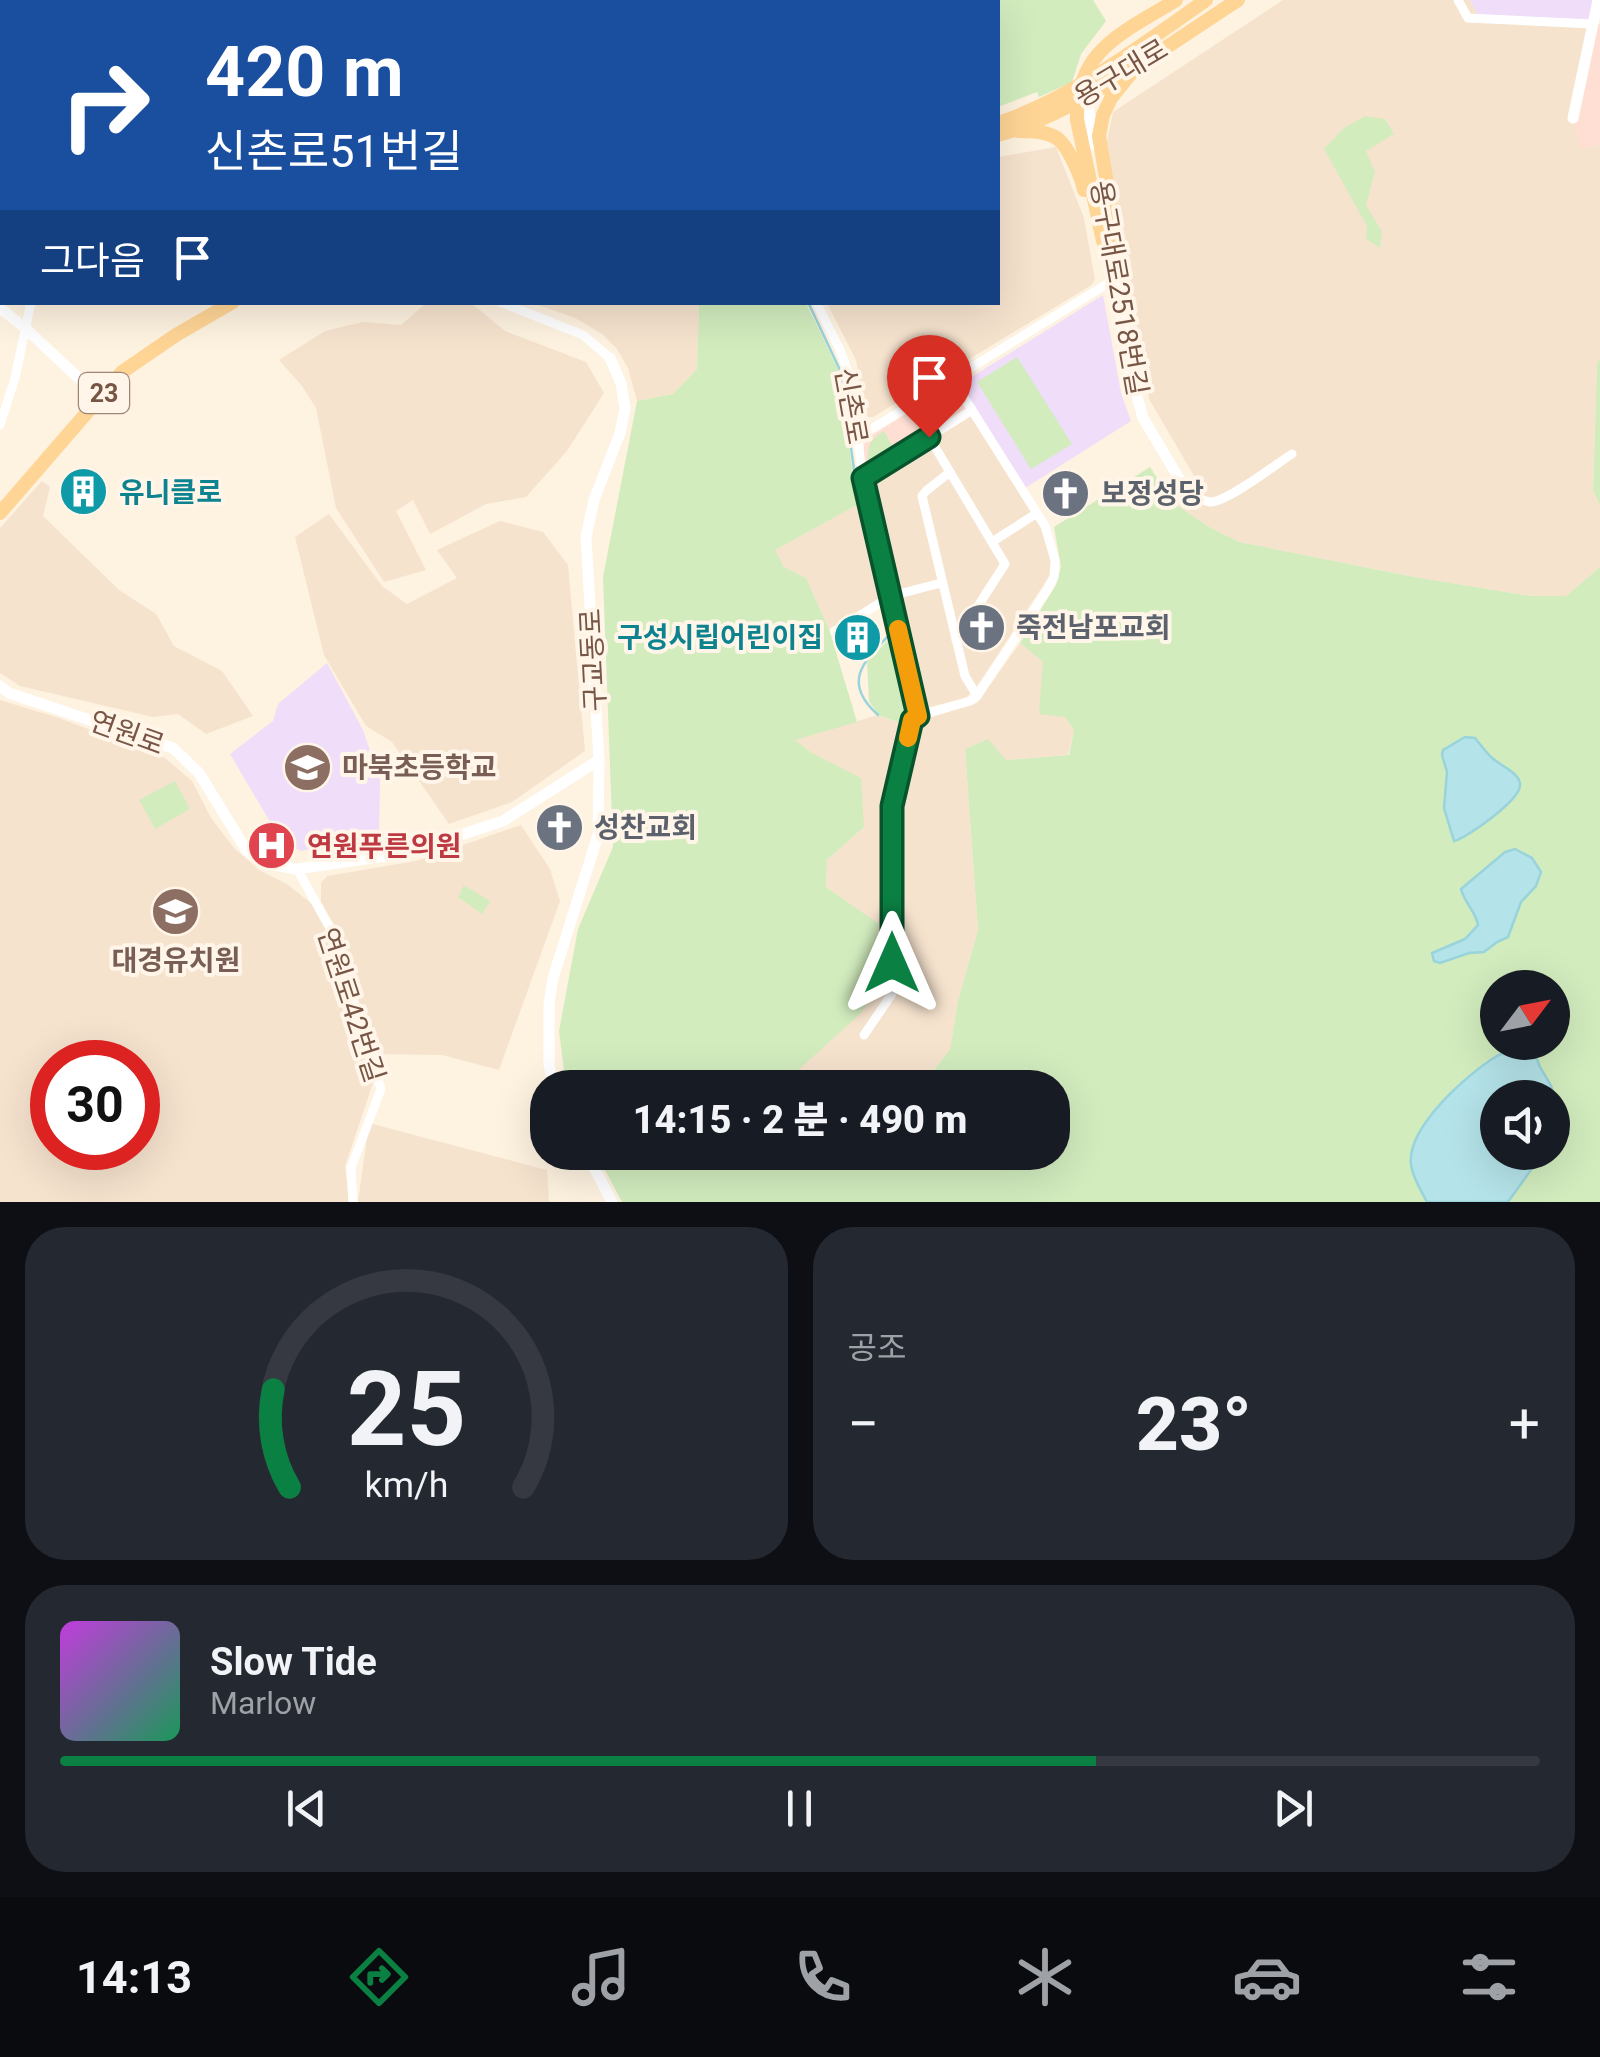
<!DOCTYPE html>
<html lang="ko">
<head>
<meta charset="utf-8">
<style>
	:root { --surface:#171b24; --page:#242831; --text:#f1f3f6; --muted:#9ea1a6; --line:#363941; --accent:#0b8043 }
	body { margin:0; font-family:Roboto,"Noto Sans KR",sans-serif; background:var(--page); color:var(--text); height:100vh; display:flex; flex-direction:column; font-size:38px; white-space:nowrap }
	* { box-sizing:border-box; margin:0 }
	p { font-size:32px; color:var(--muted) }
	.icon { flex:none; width:55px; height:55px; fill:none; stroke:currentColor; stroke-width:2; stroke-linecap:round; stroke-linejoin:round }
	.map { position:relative; height:1202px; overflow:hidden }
	.details { display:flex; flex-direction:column; gap:25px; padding:25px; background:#0d0f14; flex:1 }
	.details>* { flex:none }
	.hud { position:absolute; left:0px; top:0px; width:1000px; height:305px; box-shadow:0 10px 40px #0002; background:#1a4fa0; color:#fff; overflow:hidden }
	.needle { width:65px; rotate:58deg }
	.controls { position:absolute; left:1480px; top:970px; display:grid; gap:20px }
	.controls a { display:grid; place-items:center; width:90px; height:90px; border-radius:50%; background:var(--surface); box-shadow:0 10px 40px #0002; font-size:50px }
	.speed { position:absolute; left:30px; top:1040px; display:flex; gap:20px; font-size:50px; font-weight:700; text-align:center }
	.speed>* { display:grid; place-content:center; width:130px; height:130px; border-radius:50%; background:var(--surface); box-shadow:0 10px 40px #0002; line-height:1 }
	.speed .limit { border:15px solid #d22; background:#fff; color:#111 }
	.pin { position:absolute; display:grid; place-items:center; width:85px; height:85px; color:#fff; margin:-102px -42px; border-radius:50% 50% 50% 0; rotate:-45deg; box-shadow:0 0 10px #0007 }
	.pin .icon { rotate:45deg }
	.me { position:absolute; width:110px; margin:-55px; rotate:0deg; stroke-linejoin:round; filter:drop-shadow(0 0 8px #0008) }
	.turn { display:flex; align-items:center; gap:35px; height:210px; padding:0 40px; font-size:45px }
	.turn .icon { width:130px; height:130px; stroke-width:2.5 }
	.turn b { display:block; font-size:70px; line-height:85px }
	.then { display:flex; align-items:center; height:95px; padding:0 40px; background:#0003; gap:20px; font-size:38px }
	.big { font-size:75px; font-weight:800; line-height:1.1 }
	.details .tile { flex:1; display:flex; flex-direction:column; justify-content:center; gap:15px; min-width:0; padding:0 35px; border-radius:40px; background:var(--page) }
	.details .dial { align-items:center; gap:0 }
	.dial svg { height:260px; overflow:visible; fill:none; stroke:var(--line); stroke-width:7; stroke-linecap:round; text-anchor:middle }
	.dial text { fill:var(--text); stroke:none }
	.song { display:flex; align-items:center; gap:30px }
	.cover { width:120px; height:120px; border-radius:15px; background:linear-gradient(135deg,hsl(290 70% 55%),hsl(150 70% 35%)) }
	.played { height:10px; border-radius:5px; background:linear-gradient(90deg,var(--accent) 70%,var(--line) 70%) }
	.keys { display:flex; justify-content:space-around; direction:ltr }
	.heat { display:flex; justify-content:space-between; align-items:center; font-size:55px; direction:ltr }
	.details .tiles { flex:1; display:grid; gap:25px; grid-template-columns:1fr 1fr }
	.tile:last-child { grid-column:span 2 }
	.trip { position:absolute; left:530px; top:1070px; width:540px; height:100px; border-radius:40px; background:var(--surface); box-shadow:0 10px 40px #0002; font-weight:800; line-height:100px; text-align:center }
	.menu { display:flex; height:160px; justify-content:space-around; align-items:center; background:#090b0e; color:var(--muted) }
	.menu .icon { width:70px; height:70px }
	.menu .selected { color:var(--accent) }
	.menu b { font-size:45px; color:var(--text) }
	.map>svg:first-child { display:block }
	.residential { fill:#f6e3ce; fill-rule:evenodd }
	.commercial { fill:#ffdfd3 }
	.education { fill:#efddfa }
	.green { fill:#d2ecbe; fill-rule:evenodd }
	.water { fill:#b4e3e9; stroke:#99d3db; stroke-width:2.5 }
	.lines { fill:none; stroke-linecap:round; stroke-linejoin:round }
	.stream { stroke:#99d3db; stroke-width:2.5 }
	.minor { stroke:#fff; stroke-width:9 }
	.tertiary { stroke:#fff; stroke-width:11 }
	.secondary { stroke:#fff; stroke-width:12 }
	.primary { stroke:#ffd596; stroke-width:14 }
	.motorway { stroke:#fdab92; stroke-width:18 }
	.route-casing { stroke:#07532c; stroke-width:25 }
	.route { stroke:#0b8043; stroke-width:18 }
	.slow { stroke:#f59e0b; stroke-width:18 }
	.labels { text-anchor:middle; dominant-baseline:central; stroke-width:8; stroke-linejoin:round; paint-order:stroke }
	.shield { fill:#fff5e8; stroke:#a08677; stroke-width:2.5 }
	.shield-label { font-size:25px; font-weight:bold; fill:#775646 }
	.street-label { font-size:28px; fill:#775646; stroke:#fff5e8 }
	.culture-label { font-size:28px; font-weight:bold; fill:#0d838f; stroke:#fff5e8; text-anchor:start }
	.worship-label { font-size:28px; font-weight:bold; fill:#5b616d; stroke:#fff5e8; text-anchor:start }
	.education-label { font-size:28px; font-weight:bold; fill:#785e54; stroke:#fff5e8; text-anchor:start }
	.health-label { font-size:28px; font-weight:bold; fill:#be3a42; stroke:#fff5e8; text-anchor:start }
</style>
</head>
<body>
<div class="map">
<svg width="1600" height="1202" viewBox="0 0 1600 1202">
	<rect width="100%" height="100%" fill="#fef2e0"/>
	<g class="residential">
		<path d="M1283 0H1470L1480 19 1593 24 1581 148 1600 144V359L1597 364 1593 491 1600 505V567L1566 596H1531L1414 577 1238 542 1211 528 1173 503 1197 481 1149 399 1106 145 1113 112Z"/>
		<path d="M1056 147 1084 218 1095 280 1090 286 873 417H868L865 413 856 360 827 303 998 302V157Z"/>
		<path d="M426 303H471L505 331 586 362 604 393 567 451 526 497 486 504 430 534 413 500 396 511 426 570 384 582 336 508 316 408 302 386 279 360 325 331 363 322 401 325Z"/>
		<path d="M533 303H699L697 369 673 394 637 401 628 368 617 349 602 334 575 318Z"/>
		<path d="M971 416 1041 527 1052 560 1050 575 979 683 966 698 925 708 921 704 869 487 871 479Z"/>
		<path d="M42 481 50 487 43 516 119 590 156 614 174 646 222 671 253 716 206 734 178 714 153 717 20 686 0 673V528Z"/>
		<path d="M857 505 884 596 829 629 806 578 784 567 774 550Z"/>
		<path d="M329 514 382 586 407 604 457 578 437 550 500 521 543 532 568 565 585 751 512 802 449 824 392 742 366 726 324 655 295 537Z"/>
		<path d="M1020 643 1043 662 1065 717 1074 730 1068 755 1006 760 965 749 978 930 958 1001 950 1049 935 1069 927 1076 916 1080 895 1072 880 1087 790 1088 794 1074 873 995 879 925 826 887 827 860 864 827 812 753 794 740 878 715 915 729 919 721 977 703Z"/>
		<path d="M0 700 59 718 165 758 192 781 211 818 234 848 259 870 287 884 312 904 330 935 352 1019 373 1083 345 1166 349 1202H0ZM52 1062H138V1148H52Z"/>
		<path d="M521 825 550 869 560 901 499 1070 442 1055 373 1054 341 937 321 902V883L327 876 416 861Z"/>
		<path d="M369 1123 547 1170 549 1202H358Z"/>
	</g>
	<g class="commercial">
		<path d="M1593 24H1600V144L1581 149 1573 118Z"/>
		<path d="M952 386 967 410 871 470 868 469 864 459V445L869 437Z"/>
	</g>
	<g class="education">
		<path d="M1470 0H1599L1593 24 1480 19Z"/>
		<path d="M1103 295 1121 393 1131 421 1025 488 964 389 965 381Z"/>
		<path d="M327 663 363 730 380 780 379 834 301 851 282 842 230 754 273 721 278 704Z"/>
	</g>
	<g class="green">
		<path d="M925 0H1093L1106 21 1081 54 1072 82 1039 97 1037 92 998 107V2H926Z"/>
		<path d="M1365 116 1385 119 1394 134 1366 151 1375 172 1366 205 1382 232 1380 248 1366 239 1367 226 1324 149 1344 128Z"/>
		<path d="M699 303H806L839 371 857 505 775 550 784 567 806 578 829 629 857 722 795 740 812 753 861 778 864 827 827 860 826 887 879 924 873 995 860 1014 794 1074 790 1087H566L559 1031 578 929 613 847 603 577 637 401 673 394 697 369Z"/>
		<path d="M1017 357 1072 444 1031 469 977 382Z"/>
		<path d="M1600 359V505L1593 491 1597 363Z"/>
		<path d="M884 431 896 452 874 466 868 461C867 445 870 440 884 431Z"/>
		<path d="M1150 467 1173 503 1211 528 1239 542 1414 577 1531 596H1566L1600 567V1202H622L596 1153 1052 1152V1088L880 1087 895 1072 904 1071 916 1080 927 1076 935 1069 950 1049 958 1001 978 930 965 749 988 739 1006 760 1069 755 1074 730 1065 717 1039 714 1043 662 1020 643 1056 585 1061 567 1054 527ZM1498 988H1552V1042H1498ZM1498 1098H1552V1152H1498Z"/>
		<path d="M890 638 905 698 903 724 878 715 869 701 867 662Z"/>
		<path d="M175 781 190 809 155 829 139 800Z"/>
		<path d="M464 885 490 901 482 914 458 897Z"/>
	</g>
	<g class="water">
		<path d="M1465 737 1475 738C1480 744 1485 751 1491 757 1499 765 1519 772 1520 784 1522 799 1467 838 1454 841L1444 808 1447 772 1442 755 1443 750Z"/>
		<path d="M1515 849 1532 858 1541 872 1536 886 1521 902 1508 937 1497 942 1484 952 1469 953 1440 963 1434 961 1432 953 1465 939 1478 925C1476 912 1464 902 1461 889L1505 852Z"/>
		<path d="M1520 1048 1533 1051C1536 1056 1538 1062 1540 1067 1549 1084 1554 1083 1553 1105L1552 1098H1498V1152L1538 1153 1533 1167 1508 1202H1427C1421 1191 1413 1178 1411 1165 1406 1128 1467 1074 1497 1056 1504 1052 1512 1050 1520 1048Z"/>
	</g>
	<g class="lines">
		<g class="stream">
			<path d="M808 302 840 370 859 505 885 597"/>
			<path d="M878 715C841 682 864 661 890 634L887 605"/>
		</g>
		<g class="minor">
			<path d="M1458 0 1468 18 1593 24"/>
			<path d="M828 2 829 0"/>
			<path d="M500 302 583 335 610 358"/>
			<path d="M816 302 840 350 849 375 863 479 918 716 912 720 892 806V994L864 1035"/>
			<path d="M0 425 15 378 31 302"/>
			<path d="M929 437 1005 564 956 640"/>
			<path d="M857 438 1115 279"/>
			<path d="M950 472 926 491 922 496 965 676 977 696"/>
			<path d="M863 479 972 410"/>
			<path d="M1183 485C1191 492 1200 501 1210 502 1226 503 1276 464 1292 454"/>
			<path d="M992 542 1037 513"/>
			<path d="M835 631 891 596 941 583"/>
			<path d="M918 716 970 701 977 696 1047 590 1054 577 1055 560 1045 526 953 380"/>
			<path d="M297 869 335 937 358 1016 381 1089 351 1168 353 1202"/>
		</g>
		<g class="tertiary">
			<path d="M208 2 212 0"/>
			<path d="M674 2 677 0"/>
			<path d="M1085 90 1095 145"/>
			<path d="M1573 118 1598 0"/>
			<path d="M0 132 2 131"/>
			<path d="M1111 253 1130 371 1143 418 1183 485"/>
			<path d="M0 308 25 328 100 398"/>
			<path d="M0 686 9 693 173 748 199 773 247 851 268 864 297 869 406 853 503 821 599 760"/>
			<path d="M554 1088 549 1065V1004L553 978 598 835 599 760 586 537 594 500 620 433 625 409 621 383 610 358"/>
			<path d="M586 1152 612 1202"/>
		</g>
		<g class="secondary">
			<path d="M48 2 52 0"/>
			<path d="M0 31 2 30"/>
		</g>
		<g class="primary">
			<path d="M998 123C1069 100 1145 43 1206 0"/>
			<path d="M1018 131C1030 131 1048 131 1058 139 1069 148 1081 176 1084 190"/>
			<path d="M998 135C1079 112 1166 46 1238 0"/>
			<path d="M1112 259 1116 238 1099 136 1103 115 1111 98 1132 72"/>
			<path d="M1112 260 1103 241 1077 120C1076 49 1123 33 1176 0"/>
			<path d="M0 513 122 372 176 335 233 302"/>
		</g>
		<g class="motorway">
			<path d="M255 2 259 0"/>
			<path d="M304 2 308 0"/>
			<path d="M0 163 2 161"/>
			<path d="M0 194 2 193"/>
		</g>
	</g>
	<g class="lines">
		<defs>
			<path id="route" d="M892 963V806L912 720 918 716 863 478 929 437"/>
		</defs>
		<use href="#route" class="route-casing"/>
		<use href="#route" class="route"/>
		<path class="slow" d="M898 629 918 716 912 720 908 738"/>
	</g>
	<defs>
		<symbol id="building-disc" viewBox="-11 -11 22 22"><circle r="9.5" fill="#0f9aa8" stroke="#fff5e8"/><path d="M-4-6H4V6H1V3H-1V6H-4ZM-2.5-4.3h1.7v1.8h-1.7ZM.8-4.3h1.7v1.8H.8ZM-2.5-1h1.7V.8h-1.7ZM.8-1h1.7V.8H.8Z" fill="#fff"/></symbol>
		<symbol id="church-disc" viewBox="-11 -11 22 22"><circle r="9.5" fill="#6b7280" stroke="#fff5e8"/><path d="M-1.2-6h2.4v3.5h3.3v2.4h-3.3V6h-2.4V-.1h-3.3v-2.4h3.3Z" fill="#fff"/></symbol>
		<symbol id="school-disc" viewBox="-11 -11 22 22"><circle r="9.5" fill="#8d6e63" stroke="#fff5e8"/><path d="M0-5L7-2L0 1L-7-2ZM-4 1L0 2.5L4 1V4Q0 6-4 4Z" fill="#fff"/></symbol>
		<symbol id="hospital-disc" viewBox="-11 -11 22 22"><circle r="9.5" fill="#e0444e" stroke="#fff5e8"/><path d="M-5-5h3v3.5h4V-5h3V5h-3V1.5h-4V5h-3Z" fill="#fff"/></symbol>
	</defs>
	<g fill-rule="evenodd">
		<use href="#building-disc" x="56" y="464" width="55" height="55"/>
		<use href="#church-disc" x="1038" y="466" width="55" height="55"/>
		<use href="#church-disc" x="954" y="600" width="55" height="55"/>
		<use href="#building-disc" x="830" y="610" width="55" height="55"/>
		<use href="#school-disc" x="280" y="740" width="55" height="55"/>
		<use href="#church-disc" x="532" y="800" width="55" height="55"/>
		<use href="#hospital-disc" x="244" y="818" width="55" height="55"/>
		<use href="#school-disc" x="148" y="884" width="55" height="55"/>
	</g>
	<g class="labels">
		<rect class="shield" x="79" y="373" width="50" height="40" rx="8"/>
		<g class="shield-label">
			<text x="104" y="393">23</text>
		</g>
		<g class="street-label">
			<text transform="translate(1121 73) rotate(-31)">용구대로</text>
			<text transform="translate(1119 288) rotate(80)">용구대로2518번길</text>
			<text transform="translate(851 406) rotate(80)">신촌로</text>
			<text transform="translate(593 660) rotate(-93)">구교동로</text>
			<text transform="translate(127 733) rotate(20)">연원로</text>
			<text transform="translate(351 1005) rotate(72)">연원로42번길</text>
		</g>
		<g class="culture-label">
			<text x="119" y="492">유니클로</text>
			<text x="823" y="637" text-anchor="end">구성시립어린이집</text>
		</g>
		<g class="worship-label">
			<text x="1101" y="493">보정성당</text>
			<text x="1016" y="627">죽전남포교회</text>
			<text x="594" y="827">성찬교회</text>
		</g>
		<g class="education-label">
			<text x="342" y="767">마북초등학교</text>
			<text x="176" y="960" text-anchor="middle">대경유치원</text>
		</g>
		<g class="health-label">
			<text x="307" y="846">연원푸른의원</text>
		</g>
	</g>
</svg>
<div class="controls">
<a><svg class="needle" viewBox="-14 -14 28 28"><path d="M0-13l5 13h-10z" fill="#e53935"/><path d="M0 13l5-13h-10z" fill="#9ea1a6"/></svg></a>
<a><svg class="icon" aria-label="sound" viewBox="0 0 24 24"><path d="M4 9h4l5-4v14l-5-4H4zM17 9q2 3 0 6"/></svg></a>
</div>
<div class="speed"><div class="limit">30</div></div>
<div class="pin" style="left:929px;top:437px;background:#d93025"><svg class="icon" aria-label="arrive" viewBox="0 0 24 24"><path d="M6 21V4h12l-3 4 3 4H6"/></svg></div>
<svg class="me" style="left:892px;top:963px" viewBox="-20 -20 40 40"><path d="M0-17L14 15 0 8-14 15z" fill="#0b8043" stroke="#fff" stroke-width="4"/></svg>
<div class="trip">14:15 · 2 분 · 490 m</div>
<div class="hud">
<div class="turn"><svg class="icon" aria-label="right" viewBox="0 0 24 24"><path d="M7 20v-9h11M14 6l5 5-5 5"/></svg><div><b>420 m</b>신촌로51번길</div></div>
<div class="then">그다음<svg class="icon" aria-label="arrive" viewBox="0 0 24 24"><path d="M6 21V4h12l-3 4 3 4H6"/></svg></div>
</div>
</div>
<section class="details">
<div class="tiles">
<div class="tile dial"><svg viewBox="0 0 100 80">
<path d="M14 69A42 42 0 1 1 86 69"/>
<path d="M14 69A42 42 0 0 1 9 39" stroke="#0b8043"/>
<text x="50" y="56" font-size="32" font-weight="700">25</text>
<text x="50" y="72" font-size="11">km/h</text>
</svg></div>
<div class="tile"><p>공조</p>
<div class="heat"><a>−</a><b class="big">23°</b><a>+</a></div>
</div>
<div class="tile">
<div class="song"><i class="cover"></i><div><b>Slow Tide</b><p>Marlow</p></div></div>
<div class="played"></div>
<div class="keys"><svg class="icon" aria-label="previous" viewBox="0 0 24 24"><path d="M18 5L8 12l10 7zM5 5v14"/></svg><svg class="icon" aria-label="pause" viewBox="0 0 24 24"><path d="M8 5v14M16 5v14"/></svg><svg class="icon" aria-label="next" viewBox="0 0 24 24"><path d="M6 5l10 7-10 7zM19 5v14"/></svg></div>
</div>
</div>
</section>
<nav class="menu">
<b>14:13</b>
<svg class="icon selected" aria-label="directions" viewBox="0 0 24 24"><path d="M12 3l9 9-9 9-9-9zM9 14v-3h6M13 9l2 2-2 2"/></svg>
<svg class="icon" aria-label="music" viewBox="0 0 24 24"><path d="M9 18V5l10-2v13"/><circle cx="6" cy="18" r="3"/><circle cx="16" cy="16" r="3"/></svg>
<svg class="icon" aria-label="phone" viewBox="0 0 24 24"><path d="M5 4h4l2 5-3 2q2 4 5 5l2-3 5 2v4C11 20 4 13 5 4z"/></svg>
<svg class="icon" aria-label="climate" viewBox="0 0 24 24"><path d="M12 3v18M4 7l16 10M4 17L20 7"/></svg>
<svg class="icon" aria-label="car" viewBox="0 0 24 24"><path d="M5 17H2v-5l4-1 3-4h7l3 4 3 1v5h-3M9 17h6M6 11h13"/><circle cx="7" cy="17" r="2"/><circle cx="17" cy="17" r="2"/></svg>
<svg class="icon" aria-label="filters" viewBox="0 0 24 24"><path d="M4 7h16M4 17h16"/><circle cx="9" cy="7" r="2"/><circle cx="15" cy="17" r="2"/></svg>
</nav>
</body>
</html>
